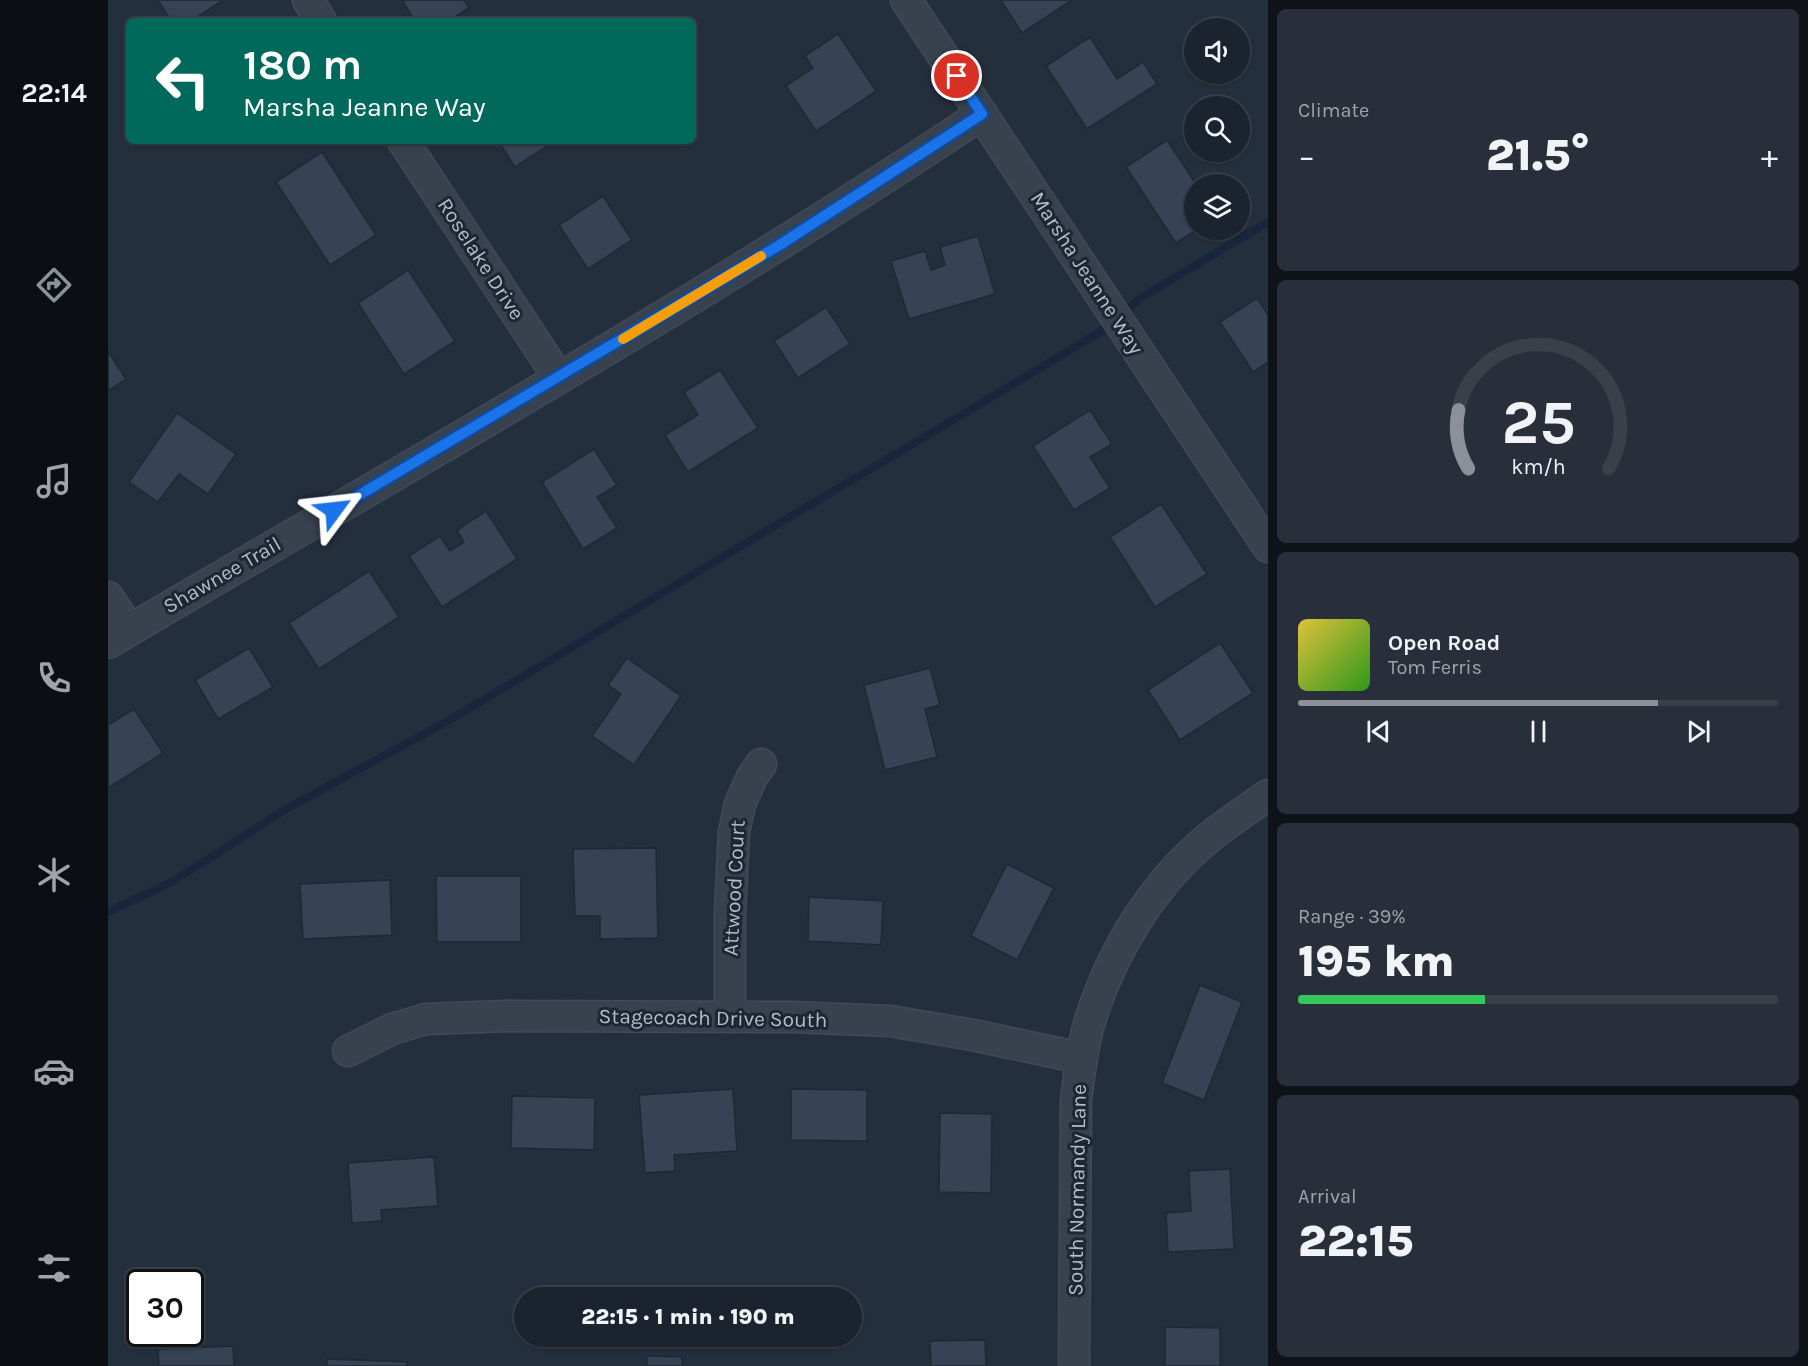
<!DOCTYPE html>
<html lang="en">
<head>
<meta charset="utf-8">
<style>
	:root { --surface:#1b232e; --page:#282f3a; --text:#f1f3f6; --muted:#a0a4aa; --line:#39404a; --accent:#8c9099 }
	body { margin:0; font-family:Karla,sans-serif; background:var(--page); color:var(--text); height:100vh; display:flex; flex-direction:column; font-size:22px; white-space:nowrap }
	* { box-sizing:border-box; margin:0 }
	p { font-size:20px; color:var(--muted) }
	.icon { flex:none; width:33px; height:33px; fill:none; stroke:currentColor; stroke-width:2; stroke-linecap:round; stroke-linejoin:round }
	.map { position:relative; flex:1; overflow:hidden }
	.side { display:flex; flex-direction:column; gap:9px; padding:9px; background:#0f1319; width:540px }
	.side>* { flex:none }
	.guide { position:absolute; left:18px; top:18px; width:570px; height:126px; border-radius:9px; box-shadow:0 2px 4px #0004,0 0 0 2px var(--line); background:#00695c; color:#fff; overflow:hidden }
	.fabs { position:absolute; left:1076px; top:18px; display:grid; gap:12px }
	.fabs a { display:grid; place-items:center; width:66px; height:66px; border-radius:50%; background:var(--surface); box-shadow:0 2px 4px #0004,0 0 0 2px var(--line); font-size:30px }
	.speed { position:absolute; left:18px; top:1269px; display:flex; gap:12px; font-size:30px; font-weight:700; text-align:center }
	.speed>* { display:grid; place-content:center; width:78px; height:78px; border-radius:50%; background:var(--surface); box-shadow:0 2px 4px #0004,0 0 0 2px var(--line); line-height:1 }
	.speed .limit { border:3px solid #111; border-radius:9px; background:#fff; color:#111 }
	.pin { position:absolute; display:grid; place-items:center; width:51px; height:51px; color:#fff; margin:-26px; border:3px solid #fff; border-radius:50%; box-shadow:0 2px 6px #0007 }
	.me { position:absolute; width:66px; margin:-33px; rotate:60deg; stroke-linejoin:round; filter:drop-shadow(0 0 4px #0008) }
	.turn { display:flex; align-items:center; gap:21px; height:126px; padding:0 18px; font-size:27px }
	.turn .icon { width:78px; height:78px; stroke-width:2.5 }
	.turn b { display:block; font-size:42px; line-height:51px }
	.big { font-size:45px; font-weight:800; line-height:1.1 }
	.side .card { flex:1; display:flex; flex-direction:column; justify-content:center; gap:9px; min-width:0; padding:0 21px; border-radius:9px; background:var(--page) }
	.side .dial { align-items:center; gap:0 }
	.dial svg { height:156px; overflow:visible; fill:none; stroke:var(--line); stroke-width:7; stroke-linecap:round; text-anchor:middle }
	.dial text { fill:var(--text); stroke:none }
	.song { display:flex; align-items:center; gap:18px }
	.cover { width:72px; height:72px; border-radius:9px; background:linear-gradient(135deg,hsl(50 70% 55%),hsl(110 70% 35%)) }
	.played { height:6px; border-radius:3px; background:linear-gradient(90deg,var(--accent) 75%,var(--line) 75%) }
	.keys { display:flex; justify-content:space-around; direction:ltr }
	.heat { display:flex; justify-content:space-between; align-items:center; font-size:33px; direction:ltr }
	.charge { height:9px; border-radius:4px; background:linear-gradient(90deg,#34c759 39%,var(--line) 0) }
	.trip { position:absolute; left:406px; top:1287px; width:348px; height:60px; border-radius:30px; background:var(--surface); box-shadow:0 2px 4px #0004,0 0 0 2px var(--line); font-weight:800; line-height:60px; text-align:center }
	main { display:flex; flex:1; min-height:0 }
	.dock { display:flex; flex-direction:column; width:108px; justify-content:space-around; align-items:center; background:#0b0e12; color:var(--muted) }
	.dock .icon { width:42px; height:42px }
	.dock .on { color:var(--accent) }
	.dock b { font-size:27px; color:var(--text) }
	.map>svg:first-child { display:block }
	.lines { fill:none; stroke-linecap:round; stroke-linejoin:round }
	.stream { stroke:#17263c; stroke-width:8 }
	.building { fill:#364354; stroke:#1f2835; stroke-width:1.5 }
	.street-casing { stroke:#414a57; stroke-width:33 }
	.street { stroke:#38414e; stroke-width:30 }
	.route-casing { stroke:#114b97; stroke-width:15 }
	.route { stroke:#1a73e8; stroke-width:10 }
	.slow { stroke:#f59e0b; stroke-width:10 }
	.labels { text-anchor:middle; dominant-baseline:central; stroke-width:6; stroke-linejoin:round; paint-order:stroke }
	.street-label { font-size:21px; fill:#b4bcc9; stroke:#1d2633 }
</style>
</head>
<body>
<main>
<nav class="dock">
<b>22:14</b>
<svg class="icon on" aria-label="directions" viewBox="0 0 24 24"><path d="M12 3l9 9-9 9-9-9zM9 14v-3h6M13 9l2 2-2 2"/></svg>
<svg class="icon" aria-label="music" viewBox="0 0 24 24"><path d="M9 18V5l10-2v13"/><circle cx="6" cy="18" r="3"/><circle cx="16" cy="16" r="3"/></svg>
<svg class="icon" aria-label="phone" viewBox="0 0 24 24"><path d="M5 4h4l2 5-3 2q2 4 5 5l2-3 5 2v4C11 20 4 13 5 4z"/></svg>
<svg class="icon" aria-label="climate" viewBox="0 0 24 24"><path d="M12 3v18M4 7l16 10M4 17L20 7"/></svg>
<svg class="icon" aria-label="car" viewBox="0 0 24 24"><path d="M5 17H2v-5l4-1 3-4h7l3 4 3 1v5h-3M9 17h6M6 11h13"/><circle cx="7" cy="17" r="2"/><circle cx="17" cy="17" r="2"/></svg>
<svg class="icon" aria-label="filters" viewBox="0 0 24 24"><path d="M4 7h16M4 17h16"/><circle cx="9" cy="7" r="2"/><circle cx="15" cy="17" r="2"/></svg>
</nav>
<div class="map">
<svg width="1160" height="1366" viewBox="0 0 1160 1366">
	<rect width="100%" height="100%" fill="#242f3e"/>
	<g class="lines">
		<path class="stream" d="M0 912 64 882 178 809 338 722 989 334 1033 298 1160 222"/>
	</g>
	<g class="building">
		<path d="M50 0H113L114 1 83 21H63Z"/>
		<path d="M294 0H356L361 8 341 21H307Z"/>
		<path d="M893 0H964L914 33Z"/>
		<path d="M730 34 768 91 708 131 678 86 705 68 697 56Z"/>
		<path d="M982 37 1009 79 1035 62 1049 84 979 129 938 66Z"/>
		<path d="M1059 140 1088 184H1086V230H1089L1068 243 1018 167Z"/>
		<path d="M390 141H447L407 167Z"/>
		<path d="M214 152 268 235 222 265 168 182Z"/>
		<path d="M495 196 524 240 480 269 451 225Z"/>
		<path d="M870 236 887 294 801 319 783 261 817 251 823 270 837 265 832 247Z"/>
		<path d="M300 270 347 341 296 374 250 303Z"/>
		<path d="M1149 298 1160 315V362L1145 372 1112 322Z"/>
		<path d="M718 307 742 344 690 378 666 341Z"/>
		<path d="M0 351 18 379 0 391Z"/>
		<path d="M612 370 650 428 580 472 557 435 590 415 576 392Z"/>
		<path d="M982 410 1004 444 982 457 1002 488 966 510 925 446Z"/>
		<path d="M69 413 128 454 100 494 71 474 50 502 21 482Z"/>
		<path d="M486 449 509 485 489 497 509 528 475 549 434 482Z"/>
		<path d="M1053 504 1099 574 1047 607 1002 537Z"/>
		<path d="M378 511 409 559 334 607 301 556 332 536 342 551 356 542 349 530Z"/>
		<path d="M261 571 291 617 211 669 181 623Z"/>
		<path d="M1112 643 1145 693 1072 740 1040 690Z"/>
		<path d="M141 648 165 687 110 719 87 680Z"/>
		<path d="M519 658 573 696 526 765 484 736 513 694 500 685Z"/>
		<path d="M822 668 832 705 817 709 829 757 777 770 756 685Z"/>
		<path d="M26 709 55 753 0 788V725Z"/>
		<path d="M548 848 550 938 492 939V916H467L465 849Z"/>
		<path d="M899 864 946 888 909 960 863 936Z"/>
		<path d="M328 876H413V942H329Z"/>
		<path d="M282 880 284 935 195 939 192 884Z"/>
		<path d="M701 897 775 901 773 945 700 941Z"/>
		<path d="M1092 985 1134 1002 1096 1100 1054 1083Z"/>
		<path d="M625 1089 629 1151 566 1155 567 1171 537 1173 531 1095Z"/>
		<path d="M683 1089 759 1090V1141L683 1140Z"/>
		<path d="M404 1096 487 1098 486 1150 403 1148Z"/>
		<path d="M832 1113 884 1114 883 1193 831 1192Z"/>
		<path d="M326 1157 330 1206 273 1210 274 1221 244 1223 240 1163Z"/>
		<path d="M1122 1169 1126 1249 1060 1252 1058 1213 1083 1211 1081 1171Z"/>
		<path d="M1057 1327 1112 1328V1366H1057Z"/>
		<path d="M877 1340 878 1366H823L822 1341Z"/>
		<path d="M125 1346 126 1366H51L50 1349Z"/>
		<path d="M539 1356 574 1357V1366H539Z"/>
		<path d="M219 1359 299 1362V1366H219Z"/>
	</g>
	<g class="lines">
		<defs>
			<g id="street">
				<path d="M200 0 213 21"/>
				<path d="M798 0 1160 547"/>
				<path d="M295 141 451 378"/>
				<path d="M0 597 22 630"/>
				<path d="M0 643C293 470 591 303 874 114"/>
				<path d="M622 1017V911L626 832 632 804 644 777 653 764"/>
				<path d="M240 1051 284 1029 318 1019 398 1016 686 1017 782 1021 865 1035 973 1058"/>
				<path d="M966 1366 968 1101C971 1075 974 1049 981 1024 1003 951 1047 879 1108 832 1125 819 1143 807 1160 795"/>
			</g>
		</defs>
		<use href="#street" class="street-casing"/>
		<use href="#street" class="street"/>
	</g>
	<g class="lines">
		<defs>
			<path id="route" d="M226 510 670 246 874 114 849 76"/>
		</defs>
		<use href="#route" class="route-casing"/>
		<use href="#route" class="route"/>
		<path class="slow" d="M515 339 653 256"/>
	</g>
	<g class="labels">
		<g class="street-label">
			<text transform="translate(373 259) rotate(57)">Roselake Drive</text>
			<text transform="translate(979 273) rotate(57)">Marsha Jeanne Way</text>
			<text transform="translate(114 575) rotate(-30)">Shawnee Trail</text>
			<text transform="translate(626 888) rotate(-87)">Attwood Court</text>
			<text transform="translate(605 1018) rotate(1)">Stagecoach Drive South</text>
			<text transform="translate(969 1190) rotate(-89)">South Normandy Lane</text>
		</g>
	</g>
</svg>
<div class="fabs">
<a><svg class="icon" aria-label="sound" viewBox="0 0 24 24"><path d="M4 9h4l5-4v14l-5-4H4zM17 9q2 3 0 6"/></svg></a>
<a><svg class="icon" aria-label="search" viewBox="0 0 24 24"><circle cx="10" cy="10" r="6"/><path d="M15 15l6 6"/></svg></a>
<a><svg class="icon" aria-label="layers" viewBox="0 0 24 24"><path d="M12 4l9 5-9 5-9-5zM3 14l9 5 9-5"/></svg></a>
</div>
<div class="speed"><div class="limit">30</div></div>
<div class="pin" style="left:849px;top:76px;background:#d93025"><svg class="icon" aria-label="arrive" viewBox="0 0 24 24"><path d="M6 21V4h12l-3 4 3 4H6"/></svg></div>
<svg class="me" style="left:226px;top:510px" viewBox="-20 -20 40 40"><path d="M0-17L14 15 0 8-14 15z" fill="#1a73e8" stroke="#fff" stroke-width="4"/></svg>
<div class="trip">22:15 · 1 min · 190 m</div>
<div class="guide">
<div class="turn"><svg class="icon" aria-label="left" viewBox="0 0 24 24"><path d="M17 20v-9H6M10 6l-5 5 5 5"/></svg><div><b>180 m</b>Marsha Jeanne Way</div></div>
</div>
</div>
<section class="side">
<div class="card"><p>Climate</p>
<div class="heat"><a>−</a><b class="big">21.5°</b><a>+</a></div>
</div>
<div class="card dial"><svg viewBox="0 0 100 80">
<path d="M14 69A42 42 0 1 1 86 69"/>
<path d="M14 69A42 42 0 0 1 9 39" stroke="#8c9099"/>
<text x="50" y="56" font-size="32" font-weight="700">25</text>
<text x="50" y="72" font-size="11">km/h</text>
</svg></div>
<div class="card">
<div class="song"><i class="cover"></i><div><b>Open Road</b><p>Tom Ferris</p></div></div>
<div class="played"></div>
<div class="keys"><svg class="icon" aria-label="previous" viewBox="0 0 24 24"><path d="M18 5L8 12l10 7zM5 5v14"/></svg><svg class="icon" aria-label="pause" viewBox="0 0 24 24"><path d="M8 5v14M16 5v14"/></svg><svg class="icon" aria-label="next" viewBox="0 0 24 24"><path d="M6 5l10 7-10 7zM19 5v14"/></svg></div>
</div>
<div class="card"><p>Range · 39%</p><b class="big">195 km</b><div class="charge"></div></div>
<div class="card"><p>Arrival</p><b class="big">22:15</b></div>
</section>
</main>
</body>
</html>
